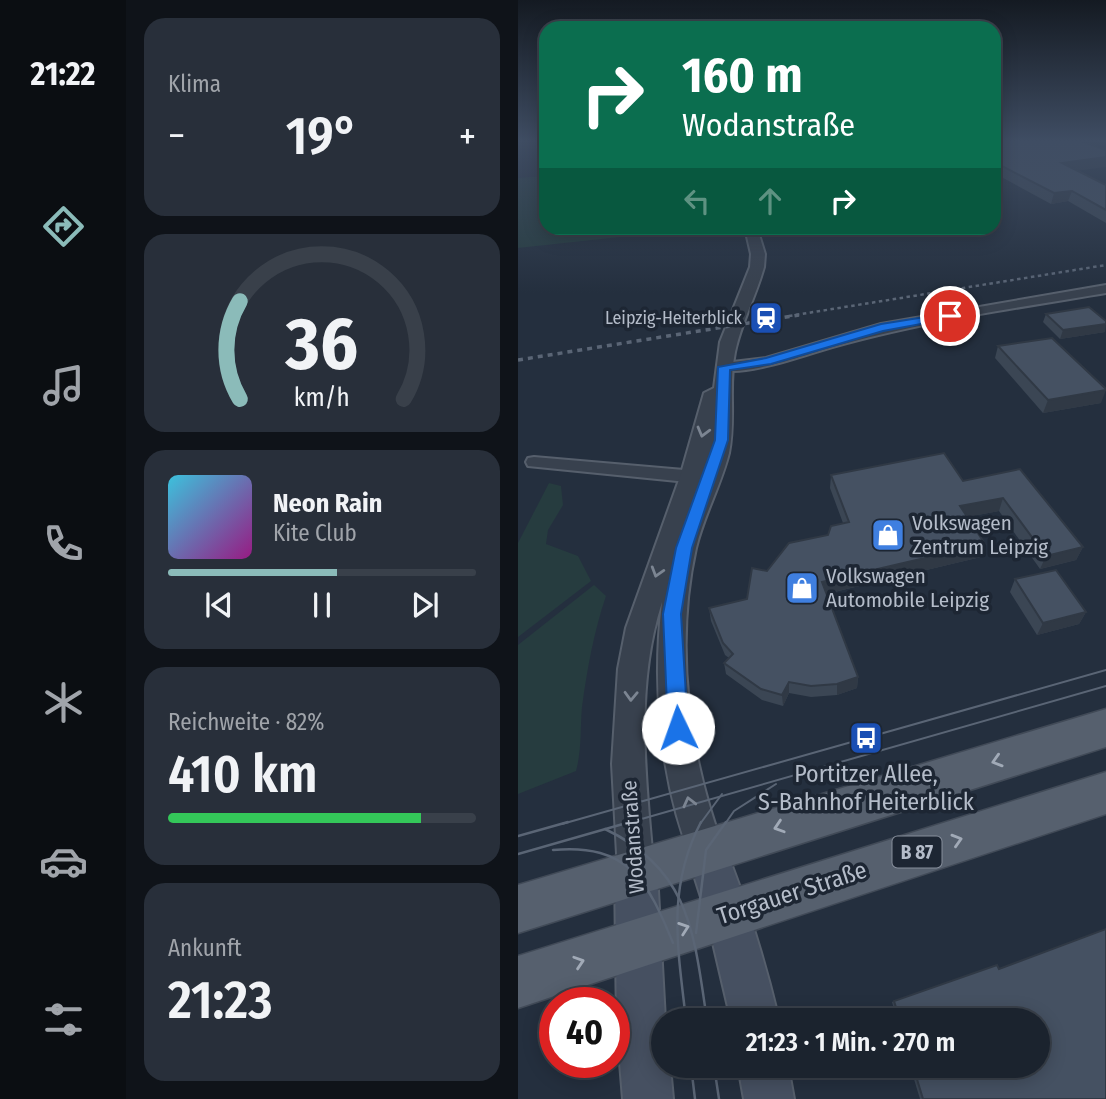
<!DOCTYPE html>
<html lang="de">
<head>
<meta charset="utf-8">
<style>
	:root { --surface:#1b232e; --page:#282f3a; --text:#f1f3f6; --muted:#a0a4aa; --line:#39404a; --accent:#8bbbb9 }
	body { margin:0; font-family:"Fira Sans Condensed",sans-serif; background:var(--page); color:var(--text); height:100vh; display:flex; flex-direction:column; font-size:26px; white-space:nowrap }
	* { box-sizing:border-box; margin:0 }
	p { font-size:23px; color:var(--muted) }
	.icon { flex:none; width:38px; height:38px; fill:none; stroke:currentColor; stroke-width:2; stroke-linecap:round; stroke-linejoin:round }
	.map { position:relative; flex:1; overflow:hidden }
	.sheet { display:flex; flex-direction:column; gap:18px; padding:18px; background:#0f1319; width:392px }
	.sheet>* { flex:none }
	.guide { position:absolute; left:21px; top:21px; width:462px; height:214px; border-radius:21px; box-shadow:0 4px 18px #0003,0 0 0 2px var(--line); background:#0b6e4f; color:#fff; overflow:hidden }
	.speed { position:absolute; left:21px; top:987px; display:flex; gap:14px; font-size:35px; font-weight:700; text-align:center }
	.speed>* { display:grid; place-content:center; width:91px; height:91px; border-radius:50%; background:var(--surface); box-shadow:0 4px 18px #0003,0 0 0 2px var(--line); line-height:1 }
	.speed .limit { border:10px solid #d22; background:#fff; color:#111 }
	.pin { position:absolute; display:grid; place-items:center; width:60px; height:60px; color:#fff; margin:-30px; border:4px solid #fff; border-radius:50%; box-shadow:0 2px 7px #0007 }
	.me { position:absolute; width:77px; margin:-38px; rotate:357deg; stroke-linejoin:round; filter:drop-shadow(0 0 5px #0008) }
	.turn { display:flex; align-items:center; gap:24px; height:147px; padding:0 28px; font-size:32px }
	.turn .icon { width:91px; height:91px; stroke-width:2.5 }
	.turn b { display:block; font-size:49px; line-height:60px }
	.lanes { display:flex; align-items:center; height:66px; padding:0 28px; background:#0003; justify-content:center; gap:35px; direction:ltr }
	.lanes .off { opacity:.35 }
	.big { font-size:52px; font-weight:600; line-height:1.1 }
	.sheet .card { flex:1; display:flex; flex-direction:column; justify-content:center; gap:10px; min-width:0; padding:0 24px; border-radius:21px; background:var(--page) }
	.sheet .dial { align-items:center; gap:0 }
	.dial svg { height:182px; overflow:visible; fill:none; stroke:var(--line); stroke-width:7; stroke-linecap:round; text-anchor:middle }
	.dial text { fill:var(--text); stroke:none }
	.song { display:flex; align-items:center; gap:21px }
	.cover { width:84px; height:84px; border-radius:10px; background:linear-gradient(135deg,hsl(190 70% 55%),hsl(310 70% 35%)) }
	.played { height:7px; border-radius:4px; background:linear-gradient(90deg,var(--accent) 55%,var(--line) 55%) }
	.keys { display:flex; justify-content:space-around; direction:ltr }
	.heat { display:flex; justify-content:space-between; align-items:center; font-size:38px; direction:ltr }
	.charge { height:10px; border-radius:5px; background:linear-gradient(90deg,#34c759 82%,var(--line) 0) }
	.trip { position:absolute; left:133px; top:1008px; width:399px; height:70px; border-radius:35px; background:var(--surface); box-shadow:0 4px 18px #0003,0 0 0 2px var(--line); font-weight:600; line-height:70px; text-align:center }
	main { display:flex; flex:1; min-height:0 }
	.tab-bar { display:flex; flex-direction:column; width:126px; justify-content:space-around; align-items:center; background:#0b0e12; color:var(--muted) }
	.tab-bar .icon { width:49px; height:49px }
	.tab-bar .selected { color:var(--accent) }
	.tab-bar b { font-size:32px; color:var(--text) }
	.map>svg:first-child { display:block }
	.green { fill:#263c3f }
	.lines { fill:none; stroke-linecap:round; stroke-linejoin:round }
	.minor-casing { stroke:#565f6c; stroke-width:4 }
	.tertiary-casing { stroke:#565f6c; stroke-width:4 }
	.secondary-casing { stroke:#565f6c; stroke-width:4 }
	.primary-casing { stroke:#414a57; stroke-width:3 }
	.minor { fill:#38414e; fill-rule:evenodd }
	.tertiary { fill:#38414e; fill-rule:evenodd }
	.secondary { fill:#465061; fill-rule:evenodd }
	.primary { fill:#56606e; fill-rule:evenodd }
	.tram-far1 { stroke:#5a6575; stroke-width:2 }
	.tram { stroke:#5a6575; stroke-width:2.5 }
	.rail-far1 { stroke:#5a6575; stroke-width:2.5; stroke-dasharray:3.5 3.5; stroke-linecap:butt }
	.rail { stroke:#5a6575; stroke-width:3.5; stroke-dasharray:5 5; stroke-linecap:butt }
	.wall { fill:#3b4654 }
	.shaded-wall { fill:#303945 }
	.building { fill:#455162; stroke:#303945; stroke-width:2 }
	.oneway { stroke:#7c8592 }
	.oneway2 { stroke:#a1aab7 }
	.route { fill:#1a73e8; stroke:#114b97; stroke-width:2 }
	.labels { text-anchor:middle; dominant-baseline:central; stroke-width:7; stroke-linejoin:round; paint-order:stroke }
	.far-poi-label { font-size:18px; fill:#b4bcc9; stroke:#1d2633; text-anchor:end }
	.shield { fill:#1d2633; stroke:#878f9c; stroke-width:2 }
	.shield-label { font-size:19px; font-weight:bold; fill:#b4bcc9 }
	.poi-label { font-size:21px; fill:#b4bcc9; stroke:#1d2633; text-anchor:start }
	.street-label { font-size:21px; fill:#b4bcc9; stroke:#1d2633 }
	.near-poi-label { font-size:24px; fill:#b4bcc9; stroke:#1d2633 }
	.near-street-label { font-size:24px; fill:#b4bcc9; stroke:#1d2633 }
</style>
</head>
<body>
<main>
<nav class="tab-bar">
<b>21:22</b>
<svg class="icon selected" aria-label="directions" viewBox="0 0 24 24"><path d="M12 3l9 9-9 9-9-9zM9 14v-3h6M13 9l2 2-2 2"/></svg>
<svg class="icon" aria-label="music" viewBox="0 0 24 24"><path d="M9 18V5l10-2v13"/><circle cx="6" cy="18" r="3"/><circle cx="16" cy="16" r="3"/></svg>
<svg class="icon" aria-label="phone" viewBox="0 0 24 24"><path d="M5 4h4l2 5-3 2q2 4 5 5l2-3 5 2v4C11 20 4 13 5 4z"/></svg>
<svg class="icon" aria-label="climate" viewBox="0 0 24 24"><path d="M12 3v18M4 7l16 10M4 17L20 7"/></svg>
<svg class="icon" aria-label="car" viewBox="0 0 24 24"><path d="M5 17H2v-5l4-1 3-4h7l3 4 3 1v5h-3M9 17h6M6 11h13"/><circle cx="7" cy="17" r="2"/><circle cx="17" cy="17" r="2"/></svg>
<svg class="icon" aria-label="filters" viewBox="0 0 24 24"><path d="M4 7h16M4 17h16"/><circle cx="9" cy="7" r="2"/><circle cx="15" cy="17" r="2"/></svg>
</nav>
<section class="sheet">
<div class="card"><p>Klima</p>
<div class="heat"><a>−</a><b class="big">19°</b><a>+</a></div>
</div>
<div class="card dial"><svg viewBox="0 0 100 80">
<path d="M14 69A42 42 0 1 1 86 69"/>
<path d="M14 69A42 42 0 0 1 14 26" stroke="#8bbbb9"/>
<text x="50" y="56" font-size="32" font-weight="700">36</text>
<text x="50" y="72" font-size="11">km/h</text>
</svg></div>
<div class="card">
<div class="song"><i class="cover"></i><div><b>Neon Rain</b><p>Kite Club</p></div></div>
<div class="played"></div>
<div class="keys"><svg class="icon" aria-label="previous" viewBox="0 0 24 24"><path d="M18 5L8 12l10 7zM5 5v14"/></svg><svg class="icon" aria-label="pause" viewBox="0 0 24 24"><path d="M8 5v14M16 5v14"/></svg><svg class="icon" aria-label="next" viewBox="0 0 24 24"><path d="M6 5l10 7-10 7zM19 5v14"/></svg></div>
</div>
<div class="card"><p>Reichweite · 82%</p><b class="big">410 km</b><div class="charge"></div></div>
<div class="card"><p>Ankunft</p><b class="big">21:23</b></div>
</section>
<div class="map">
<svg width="588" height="1099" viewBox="0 0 588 1099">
	<rect width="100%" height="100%" fill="#242f3e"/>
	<g class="green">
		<path d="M28 176V228H186L0 248V178Z"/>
		<path d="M31 483 43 486 45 505 30 530 28 544 60 556 73 581 0 637V543Z"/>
		<path d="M76 585 88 596C76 631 69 670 64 707 62 729 64 749 58 771L0 794V645Z"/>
	</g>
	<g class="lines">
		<defs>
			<g id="minor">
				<path d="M588 285V293C492 309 395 323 301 351 282 357 214 380 199 367L206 363 248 358 363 324Z"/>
				<path d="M16 457 189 472 198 478 189 484 10 466 8 462 10 458Z"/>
			</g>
			<path id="tertiary" d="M227 228H239L247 254 246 267C238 296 223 323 217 352 210 386 218 419 211 453 203 485 186 515 178 548 156 647 171 756 206 850L201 863 188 868 175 863C142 782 134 688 144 602 116 689 128 782 136 872L131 885 118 890 105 885 100 872 94 764 100 669 108 628 162 477 186 393 196 388 202 342 232 267 233 254Z"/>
			<g id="secondary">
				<path d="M188 830 202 836C227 895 246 958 261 1020H213L188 913 168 850 174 836Z"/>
				<path d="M118 851 133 857 139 872 147 1020 145 1066H152L155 1099H105L99 1026 97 872 103 857Z"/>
				<path d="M220 1066H270L276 1099H226Z"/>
			</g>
			<g id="primary">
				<path d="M588 709V747L0 933V885Z"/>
				<path d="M588 772V814L0 1008V956Z"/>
			</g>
		</defs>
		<use href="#minor" class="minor-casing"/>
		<use href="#tertiary" class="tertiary-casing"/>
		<use href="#secondary" class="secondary-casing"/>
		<use href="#primary" class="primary-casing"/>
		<use href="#minor" class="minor"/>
		<use href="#tertiary" class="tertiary"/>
		<use href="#secondary" class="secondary"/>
		<use href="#primary" class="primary"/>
		<g class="tram-far1">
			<path d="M44 824 588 670"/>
			<path d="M106 824 588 686"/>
			<path d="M182 824 204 794"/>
			<path d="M207 824 216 811 258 784"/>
		</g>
		<g class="tram">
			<path d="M87 829C173 870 176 935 189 1020"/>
			<path d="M0 836 50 822"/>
			<path d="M35 850C111 843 130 882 155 943"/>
			<path d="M0 854 112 822"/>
			<path d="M178 933 188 850 208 822"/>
			<path d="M168 1020C160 949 148 889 183 822"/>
			<path d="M173 1066 177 1099"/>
			<path d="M196 1066 201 1099"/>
		</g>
		<path class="rail-far1" d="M271 316 588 265"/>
		<path class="rail" d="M0 360 281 315"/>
	</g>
	<g class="wall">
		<path d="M476 140 559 171 588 185V223L550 201 533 204 476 173Z"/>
		<path d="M528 314 587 332 542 339 525 322Z"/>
		<path d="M480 346 583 403 525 413 477 358Z"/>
		<path d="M502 469 565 547 558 560 522 569 481 511 449 517 463 557 308 594 340 677 339 688 319 695 293 697 271 693 265 706 244 700 208 674 206 663 211 658 207 655 193 621 191 608 229 599 249 571 310 535 325 523 312 488 313 475 445 481Z"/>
		<path d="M497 579 568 612 561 624 519 635 492 592Z"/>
		<path d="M481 969 588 1099H402L392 1066H520V1020H379L374 1002 376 1001Z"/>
	</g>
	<g class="shaded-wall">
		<path d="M588 157V167L542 173 544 163Z"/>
		<path d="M554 191 550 201 533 204 536 193Z"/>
		<path d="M588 324 587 332 542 339 545 330Z"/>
		<path d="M588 390 583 403 525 413 530 400Z"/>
		<path d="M485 498 481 511 439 519 442 506Z"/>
		<path d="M467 544 463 557 303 595 304 582Z"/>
		<path d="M565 547 558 560 522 569 528 556Z"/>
		<path d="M568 612 561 624 519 635 525 623Z"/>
		<path d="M340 677 339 688 319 695V684Z"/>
		<path d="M271 682V693L265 706 264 695Z"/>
	</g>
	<g class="building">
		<path d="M476 140H560L588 150V157L544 163 588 185V210L554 191 536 193 476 162Z"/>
		<path d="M571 307 588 321V324L545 330 528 314Z"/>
		<path d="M534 338 588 389V390L530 400 480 346Z"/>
		<path d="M426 453 445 481 502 469 565 547 528 556 485 498 442 506 467 544 304 582 340 677 319 684 293 686 271 682 264 695 243 689 206 663 215 654 205 643 191 608 229 599 234 568 249 571 271 543 310 535 313 526 331 522 313 475Z"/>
		<path d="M538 570 568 612 525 623 497 579Z"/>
		<path d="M588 929V1099H405L395 1066H520V1020H382L376 1001 479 965 481 969Z"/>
	</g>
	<defs><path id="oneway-chevron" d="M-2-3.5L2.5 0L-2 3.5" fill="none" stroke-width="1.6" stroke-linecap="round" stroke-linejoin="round" transform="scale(1.75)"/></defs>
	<g class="oneway">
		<use href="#oneway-chevron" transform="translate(185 432) rotate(105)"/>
		<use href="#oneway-chevron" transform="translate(139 572) rotate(107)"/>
		<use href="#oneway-chevron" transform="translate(113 696) rotate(92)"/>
		<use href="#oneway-chevron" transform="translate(171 802) rotate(-104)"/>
	</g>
	<g class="oneway2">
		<use href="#oneway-chevron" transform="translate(479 761) rotate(163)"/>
		<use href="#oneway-chevron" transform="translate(261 827) rotate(162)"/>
		<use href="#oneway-chevron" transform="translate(439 840) rotate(-17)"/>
		<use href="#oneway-chevron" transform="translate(166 928) rotate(-19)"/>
		<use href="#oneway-chevron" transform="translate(61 962) rotate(-18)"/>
	</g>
	<linearGradient id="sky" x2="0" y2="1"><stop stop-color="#141a22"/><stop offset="0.48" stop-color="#3f4d63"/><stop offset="1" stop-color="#3f4d63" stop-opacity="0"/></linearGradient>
	<rect width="588" height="293" fill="url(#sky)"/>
	<path class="route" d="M432 313 436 314V318L365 331 253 364 212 370 210 440 174 548 163 614 170 728 167 735 160 738 152 735 150 728 145 614 158 548 197 440 200 367 248 358 363 324Z"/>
	<defs>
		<symbol id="station-square" viewBox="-11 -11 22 22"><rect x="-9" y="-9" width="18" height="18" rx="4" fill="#1a4fb4" stroke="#1d2633"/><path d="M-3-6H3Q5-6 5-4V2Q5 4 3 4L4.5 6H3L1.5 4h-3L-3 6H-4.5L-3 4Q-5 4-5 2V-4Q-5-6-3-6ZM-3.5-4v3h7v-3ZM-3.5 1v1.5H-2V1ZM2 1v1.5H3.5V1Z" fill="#fff"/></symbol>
		<symbol id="shop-square" viewBox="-11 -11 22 22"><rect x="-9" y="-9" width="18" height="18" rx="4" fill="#3f7fe0" stroke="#1d2633"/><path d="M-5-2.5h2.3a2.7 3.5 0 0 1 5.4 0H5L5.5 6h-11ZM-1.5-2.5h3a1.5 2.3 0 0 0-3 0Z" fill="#fff"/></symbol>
		<symbol id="bus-square" viewBox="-11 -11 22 22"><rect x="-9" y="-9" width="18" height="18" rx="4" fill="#1a4fb4" stroke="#1d2633"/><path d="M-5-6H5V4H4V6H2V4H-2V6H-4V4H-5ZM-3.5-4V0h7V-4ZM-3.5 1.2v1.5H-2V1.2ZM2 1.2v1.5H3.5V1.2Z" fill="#fff"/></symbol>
	</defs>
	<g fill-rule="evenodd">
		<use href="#station-square" x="229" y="299" width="38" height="38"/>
		<use href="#shop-square" x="351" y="516" width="38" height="38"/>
		<use href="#shop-square" x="265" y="569" width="38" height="38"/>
		<use href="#bus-square" x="329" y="719" width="38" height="38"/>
	</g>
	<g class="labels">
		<g class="far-poi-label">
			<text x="224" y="318">Leipzig-Heiterblick</text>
		</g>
		<rect class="shield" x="374.5" y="836.5" width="49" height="31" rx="5"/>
		<g class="shield-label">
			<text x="399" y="852">B 87</text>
		</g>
		<g class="poi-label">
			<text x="394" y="523">Volkswagen<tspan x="394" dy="24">Zentrum Leipzig</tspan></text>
			<text x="308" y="576">Volkswagen<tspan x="308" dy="24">Automobile Leipzig</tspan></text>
		</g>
		<g class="street-label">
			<text transform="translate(115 837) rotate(-94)">Wodanstraße</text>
		</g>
		<g class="near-poi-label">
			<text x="348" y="774">Portitzer Allee,<tspan x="348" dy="28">S-Bahnhof Heiterblick</tspan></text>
		</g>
		<g class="near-street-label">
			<text transform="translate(274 893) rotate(-18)">Torgauer Straße</text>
		</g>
	</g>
</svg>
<div class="speed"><div class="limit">40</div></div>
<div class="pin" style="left:432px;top:316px;background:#d93025"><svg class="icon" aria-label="arrive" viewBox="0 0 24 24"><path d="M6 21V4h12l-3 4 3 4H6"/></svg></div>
<svg class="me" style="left:160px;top:728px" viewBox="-20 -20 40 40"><circle r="19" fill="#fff"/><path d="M0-13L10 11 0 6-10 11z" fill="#1a73e8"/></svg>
<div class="trip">21:23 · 1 Min. · 270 m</div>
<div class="guide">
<div class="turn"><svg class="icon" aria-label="right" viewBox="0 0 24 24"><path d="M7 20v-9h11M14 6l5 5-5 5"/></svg><div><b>160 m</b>Wodanstraße</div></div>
<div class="lanes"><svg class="icon off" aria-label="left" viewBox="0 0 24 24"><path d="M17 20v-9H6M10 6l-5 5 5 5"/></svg><svg class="icon off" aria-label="ahead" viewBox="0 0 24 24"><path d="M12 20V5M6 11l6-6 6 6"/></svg><svg class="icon" aria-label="right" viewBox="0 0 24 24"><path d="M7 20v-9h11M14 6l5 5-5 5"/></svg></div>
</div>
</div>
</main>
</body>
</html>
